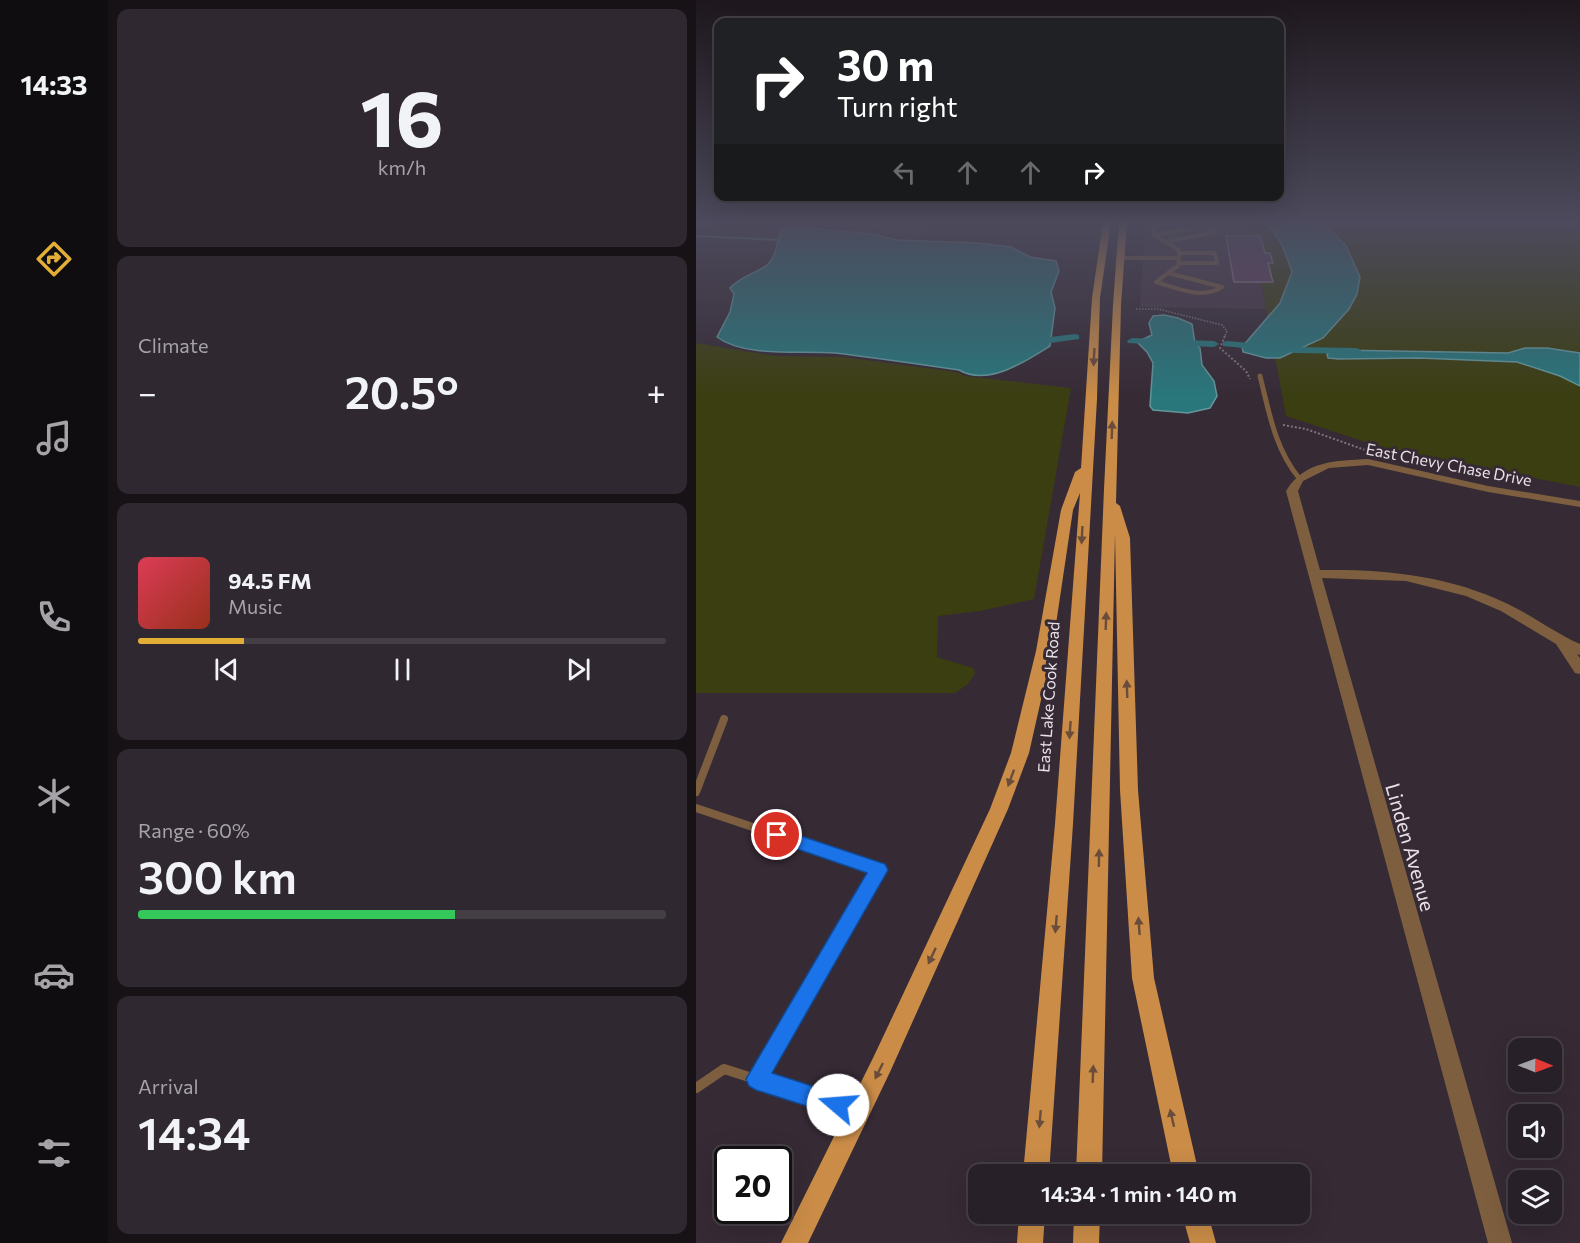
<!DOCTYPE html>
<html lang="en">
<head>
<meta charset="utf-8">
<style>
	:root { --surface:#282028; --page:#302830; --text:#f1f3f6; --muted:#a5a3a8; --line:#443e45; --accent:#e3ae35 }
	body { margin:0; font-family:Commissioner,sans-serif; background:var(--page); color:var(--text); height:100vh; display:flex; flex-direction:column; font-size:22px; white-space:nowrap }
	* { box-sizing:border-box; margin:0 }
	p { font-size:20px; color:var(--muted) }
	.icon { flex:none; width:33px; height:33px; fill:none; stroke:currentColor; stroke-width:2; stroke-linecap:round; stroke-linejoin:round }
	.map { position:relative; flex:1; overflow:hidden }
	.panel { display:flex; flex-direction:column; gap:9px; padding:9px; background:#161216; width:588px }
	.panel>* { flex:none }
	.banner { position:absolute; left:18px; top:18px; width:570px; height:183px; border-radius:12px; box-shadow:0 6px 24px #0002,0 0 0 2px var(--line); background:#202124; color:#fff; overflow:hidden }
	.needle { width:39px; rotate:91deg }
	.tools { position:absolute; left:812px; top:1038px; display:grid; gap:12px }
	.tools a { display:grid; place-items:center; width:54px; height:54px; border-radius:12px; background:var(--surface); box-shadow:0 6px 24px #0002,0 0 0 2px var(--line); font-size:30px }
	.speed { position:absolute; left:18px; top:1146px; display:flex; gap:12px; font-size:30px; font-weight:700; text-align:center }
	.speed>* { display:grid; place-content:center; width:78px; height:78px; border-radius:50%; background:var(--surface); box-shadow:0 6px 24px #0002,0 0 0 2px var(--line); line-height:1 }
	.speed .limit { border:3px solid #111; border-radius:9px; background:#fff; color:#111 }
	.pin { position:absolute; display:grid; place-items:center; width:51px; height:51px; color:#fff; margin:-26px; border:3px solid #fff; border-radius:50%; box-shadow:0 2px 6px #0007 }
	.me { position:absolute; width:66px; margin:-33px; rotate:288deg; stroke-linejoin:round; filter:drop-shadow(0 0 4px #0008) }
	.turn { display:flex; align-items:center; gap:21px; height:126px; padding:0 24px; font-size:27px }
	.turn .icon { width:78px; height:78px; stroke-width:2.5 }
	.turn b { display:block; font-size:42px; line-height:51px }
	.lanes { display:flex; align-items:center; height:57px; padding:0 24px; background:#0003; justify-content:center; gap:30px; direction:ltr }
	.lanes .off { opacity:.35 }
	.big { font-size:45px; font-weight:600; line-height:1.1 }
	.panel .tile { flex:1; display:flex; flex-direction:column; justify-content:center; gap:9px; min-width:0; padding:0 21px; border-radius:12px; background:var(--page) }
	.panel .dial { align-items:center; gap:0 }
	.dial b { font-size:78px; line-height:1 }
	.song { display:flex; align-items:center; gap:18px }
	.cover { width:72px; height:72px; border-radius:9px; background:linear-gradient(135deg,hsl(350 70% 55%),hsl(10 70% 35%)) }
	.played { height:6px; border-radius:3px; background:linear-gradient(90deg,var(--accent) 20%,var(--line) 20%) }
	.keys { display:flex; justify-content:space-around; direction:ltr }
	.heat { display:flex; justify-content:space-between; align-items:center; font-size:33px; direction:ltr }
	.charge { height:9px; border-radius:4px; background:linear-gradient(90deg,#34c759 60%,var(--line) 0) }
	.trip { position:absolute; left:272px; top:1164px; width:342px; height:60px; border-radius:12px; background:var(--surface); box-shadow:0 6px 24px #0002,0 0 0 2px var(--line); font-weight:600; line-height:60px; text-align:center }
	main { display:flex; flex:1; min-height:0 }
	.tabs { display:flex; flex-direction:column; width:108px; justify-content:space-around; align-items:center; background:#100d10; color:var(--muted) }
	.tabs .icon { width:42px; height:42px }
	.tabs .on { color:var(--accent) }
	.tabs b { font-size:27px; color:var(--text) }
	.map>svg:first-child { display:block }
	.built { fill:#463544 }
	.green { fill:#3b3e11 }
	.water { fill:#29767b; stroke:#63969c; stroke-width:1.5 }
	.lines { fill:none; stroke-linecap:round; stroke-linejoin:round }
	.stream { stroke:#63969c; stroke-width:2 }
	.canal { fill:#29767b; fill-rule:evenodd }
	.building { fill:#643f62; stroke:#8f808d; stroke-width:1.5 }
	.path-far1 { stroke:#7f747e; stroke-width:1.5; stroke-dasharray:1.5 1.5; stroke-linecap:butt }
	.path { stroke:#7f747e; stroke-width:2; stroke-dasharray:2 2; stroke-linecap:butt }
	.service-far3 { stroke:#7d5f3f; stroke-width:4 }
	.service-far2 { stroke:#7d5f3f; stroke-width:5 }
	.service-far1 { stroke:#7d5f3f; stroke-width:8 }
	.service { stroke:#7d5f3f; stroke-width:10 }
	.minor { fill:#7d5f3f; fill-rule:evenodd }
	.primary { fill:#ca8c47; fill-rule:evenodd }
	.oneway { fill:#6a4c3b }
	.route { fill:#1a73e8; stroke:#114b97; stroke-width:1.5 }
	.labels { text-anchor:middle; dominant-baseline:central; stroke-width:6; stroke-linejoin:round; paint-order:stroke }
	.street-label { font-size:16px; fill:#e9e1e8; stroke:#362a35 }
	.near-street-label { font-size:20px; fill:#e9e1e8; stroke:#362a35 }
</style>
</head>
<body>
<main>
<nav class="tabs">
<b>14:33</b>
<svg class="icon on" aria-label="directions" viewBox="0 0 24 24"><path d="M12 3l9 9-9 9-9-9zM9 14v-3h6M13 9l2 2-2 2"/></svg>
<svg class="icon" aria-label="music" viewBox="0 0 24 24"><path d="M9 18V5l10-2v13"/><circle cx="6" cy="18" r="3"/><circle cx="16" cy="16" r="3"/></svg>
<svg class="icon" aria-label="phone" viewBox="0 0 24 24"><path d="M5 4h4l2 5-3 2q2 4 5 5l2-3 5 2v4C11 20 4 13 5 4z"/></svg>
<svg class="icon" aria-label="climate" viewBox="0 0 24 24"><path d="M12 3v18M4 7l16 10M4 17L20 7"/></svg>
<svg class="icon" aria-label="car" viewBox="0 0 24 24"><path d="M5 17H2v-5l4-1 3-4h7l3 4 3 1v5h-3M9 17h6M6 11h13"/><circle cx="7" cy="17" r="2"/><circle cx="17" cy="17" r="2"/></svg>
<svg class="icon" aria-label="filters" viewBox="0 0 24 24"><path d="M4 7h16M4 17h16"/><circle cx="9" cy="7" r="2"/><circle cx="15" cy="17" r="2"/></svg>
</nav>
<section class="panel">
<div class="tile dial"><b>16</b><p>km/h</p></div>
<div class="tile"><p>Climate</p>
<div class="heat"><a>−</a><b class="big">20.5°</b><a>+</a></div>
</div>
<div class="tile">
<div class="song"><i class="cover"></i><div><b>94.5 FM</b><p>Music</p></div></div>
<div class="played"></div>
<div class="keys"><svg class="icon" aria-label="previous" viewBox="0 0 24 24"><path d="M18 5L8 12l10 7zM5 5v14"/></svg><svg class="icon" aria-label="pause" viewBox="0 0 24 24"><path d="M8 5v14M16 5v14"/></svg><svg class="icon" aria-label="next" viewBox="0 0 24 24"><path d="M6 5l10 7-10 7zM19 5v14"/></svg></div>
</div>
<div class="tile"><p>Range · 60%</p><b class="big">300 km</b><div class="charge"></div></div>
<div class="tile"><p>Arrival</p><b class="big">14:34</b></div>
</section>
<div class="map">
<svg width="884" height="1243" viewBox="0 0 884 1243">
	<rect width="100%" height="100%" fill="#362a35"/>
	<g class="built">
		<path d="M85 222H238L226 233Z"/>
		<path d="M449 222H554L570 309 444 307Z"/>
	</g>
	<g class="green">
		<path d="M884 222V487L694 450 590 416 554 223Z"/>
		<path d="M0 343 79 356 147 357 260 372 269 376 375 388 338 599 284 611 242 616 241 657 277 668 279 673 272 684 259 693H0Z"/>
	</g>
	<g class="water">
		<path d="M567 222H627L650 246 664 277 661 294 653 309 627 338 584 358H570L547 352 546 347 584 303 596 272C589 252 584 234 567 222Z"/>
		<path d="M92 226 176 234 201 240 281 243 315 247 334 257 360 261 363 271 355 292 359 308 354 346C330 361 292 387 263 370 222 364 181 358 139 353 105 350 49 358 21 337L34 312 38 294 34 288C45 275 68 271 74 262 81 253 81 241 85 231Z"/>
		<path d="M468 315 482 318 496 324 499 343 504 348 506 365 518 381 521 396 514 408 492 413 457 410 454 406 457 363 451 352 441 342 456 335 453 323 457 316Z"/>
		<path d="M829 348H851L884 353V386L864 376 821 362 723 358 643 359 632 358 631 354 640 350 812 353Z"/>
	</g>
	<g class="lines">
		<path class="stream" d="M0 236 82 240"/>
		<g class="canal">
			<path d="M379 334 383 335V339L354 343 349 340 354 337Z"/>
			<path d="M436 338 518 341 523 344 518 347 432 343 431 341Z"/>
			<path d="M531 341 601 347 661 348 666 351 661 354 601 353 527 346V342Z"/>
		</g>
	</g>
	<path class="building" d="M530 236H564L569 253H574L577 263H572L577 282H538Z"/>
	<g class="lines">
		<path class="path-far1" d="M440 309H462L526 325 531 331 528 338"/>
		<g class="path">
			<path d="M529 336 524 348 550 371 554 379"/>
			<path d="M587 425 610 429 672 451"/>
		</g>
		<g class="service-far3">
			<path d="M133 222 184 225 193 222"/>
			<path d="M458 222V235L483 250V255"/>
			<path d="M458 226 476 222"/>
			<path d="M458 235 530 222"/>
			<path d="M469 242 520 232 511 226"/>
			<path d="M483 253H519L521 263H483"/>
			<path d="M425 258H483L482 266 472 273"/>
			<path d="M472 273 526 287C506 300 481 288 460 282Z"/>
		</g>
		<path class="service-far2" d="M564 376C573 412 579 449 603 478"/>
		<g class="service-far1">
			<path d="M0 792 28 719"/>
			<path d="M0 808 183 869 151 924"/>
		</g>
		<g class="service">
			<path d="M60 1079 152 923"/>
			<path d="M0 1088 28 1069 160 1111"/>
		</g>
		<path class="minor" d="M672 459 792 486 884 501V507L792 492 672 465 633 468 607 481 602 491 624 570C689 569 752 575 812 604 837 616 859 633 884 644V655L881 654 884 658V674L879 673 860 644 805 611 770 596 710 581 626 578 816 1243H792L590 491C609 460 640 461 672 459Z"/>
		<g class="primary">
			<path d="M407 222H415L404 298 401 399 377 824 353 1174H327L359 824 384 493 377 510 356 651 333 753 312 809 194 1072 112 1243H85L178 1056 294 809 315 753 340 651 365 510 379 472 385 468 396 298Z"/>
			<path d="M423 222H431L425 305 420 503 424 506 434 538 442 790 458 978 503 1174H477L436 978 424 790 419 534 406 1174H380L408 489 417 305Z"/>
			<path d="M323 1214H349L347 1243H321Z"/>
			<path d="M378 1214H404L403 1243H377Z"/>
			<path d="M486 1214H512L520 1243H494Z"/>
		</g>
	</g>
	<defs><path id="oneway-solid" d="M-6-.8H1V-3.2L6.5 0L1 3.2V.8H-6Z" transform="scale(1.5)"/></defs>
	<g class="oneway">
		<use href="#oneway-solid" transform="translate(398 357) rotate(93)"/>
		<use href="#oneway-solid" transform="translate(416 430) rotate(-88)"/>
		<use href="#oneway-solid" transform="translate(386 535) rotate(93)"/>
		<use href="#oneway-solid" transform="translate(410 621) rotate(-88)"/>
		<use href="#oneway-solid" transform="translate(431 689) rotate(-92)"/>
		<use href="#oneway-solid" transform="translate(374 730) rotate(94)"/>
		<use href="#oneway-solid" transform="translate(315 778) rotate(110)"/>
		<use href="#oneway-solid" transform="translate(403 858) rotate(-89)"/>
		<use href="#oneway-solid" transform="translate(360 924) rotate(95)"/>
		<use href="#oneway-solid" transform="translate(443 926) rotate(-94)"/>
		<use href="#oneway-solid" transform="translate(236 956) rotate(115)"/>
		<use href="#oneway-solid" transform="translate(183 1071) rotate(116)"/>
		<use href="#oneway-solid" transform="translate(397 1074) rotate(-88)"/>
		<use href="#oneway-solid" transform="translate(476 1118) rotate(-103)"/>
		<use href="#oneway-solid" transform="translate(344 1119) rotate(95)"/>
	</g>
	<linearGradient id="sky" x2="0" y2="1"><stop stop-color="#1e171d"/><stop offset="0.56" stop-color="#4c4a5c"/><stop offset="1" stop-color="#4c4a5c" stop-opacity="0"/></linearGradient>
	<rect width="884" height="397" fill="url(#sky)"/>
	<path class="route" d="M81 828 189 864 192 870 76 1073 150 1097 153 1105 150 1113 142 1116 60 1090 53 1086 50 1079 171 873 75 840 72 835 75 830Z"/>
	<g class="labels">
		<g class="street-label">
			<text transform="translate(753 464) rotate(11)">East Chevy Chase Drive</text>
			<text transform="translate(352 697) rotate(-86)">East Lake Cook Road</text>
		</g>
		<g class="near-street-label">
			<text transform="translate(715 847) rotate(74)">Linden Avenue</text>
		</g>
	</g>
</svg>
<div class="tools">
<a><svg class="needle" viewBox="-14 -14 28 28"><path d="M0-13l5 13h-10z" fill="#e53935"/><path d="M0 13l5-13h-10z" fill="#a5a3a8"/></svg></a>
<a><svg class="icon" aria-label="sound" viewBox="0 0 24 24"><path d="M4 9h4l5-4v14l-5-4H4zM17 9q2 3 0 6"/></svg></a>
<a><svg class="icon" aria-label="layers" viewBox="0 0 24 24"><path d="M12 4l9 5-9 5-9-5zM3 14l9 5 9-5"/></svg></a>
</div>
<div class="speed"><div class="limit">20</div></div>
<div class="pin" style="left:81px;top:835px;background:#d93025"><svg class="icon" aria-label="arrive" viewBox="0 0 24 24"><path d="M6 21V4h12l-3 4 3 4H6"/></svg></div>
<svg class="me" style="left:142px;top:1105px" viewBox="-20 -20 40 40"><circle r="19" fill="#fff"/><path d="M0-13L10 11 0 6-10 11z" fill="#1a73e8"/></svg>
<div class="trip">14:34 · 1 min · 140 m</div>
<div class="banner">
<div class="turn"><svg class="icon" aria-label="right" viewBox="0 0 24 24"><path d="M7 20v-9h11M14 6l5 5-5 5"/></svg><div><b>30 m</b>Turn right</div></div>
<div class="lanes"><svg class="icon off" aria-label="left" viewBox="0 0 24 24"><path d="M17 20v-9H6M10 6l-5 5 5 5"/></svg><svg class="icon off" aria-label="ahead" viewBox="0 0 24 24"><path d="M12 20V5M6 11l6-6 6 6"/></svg><svg class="icon off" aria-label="ahead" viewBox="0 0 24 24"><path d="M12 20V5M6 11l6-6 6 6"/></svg><svg class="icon" aria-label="right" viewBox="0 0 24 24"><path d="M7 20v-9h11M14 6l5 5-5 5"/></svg></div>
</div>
</div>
</main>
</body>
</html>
